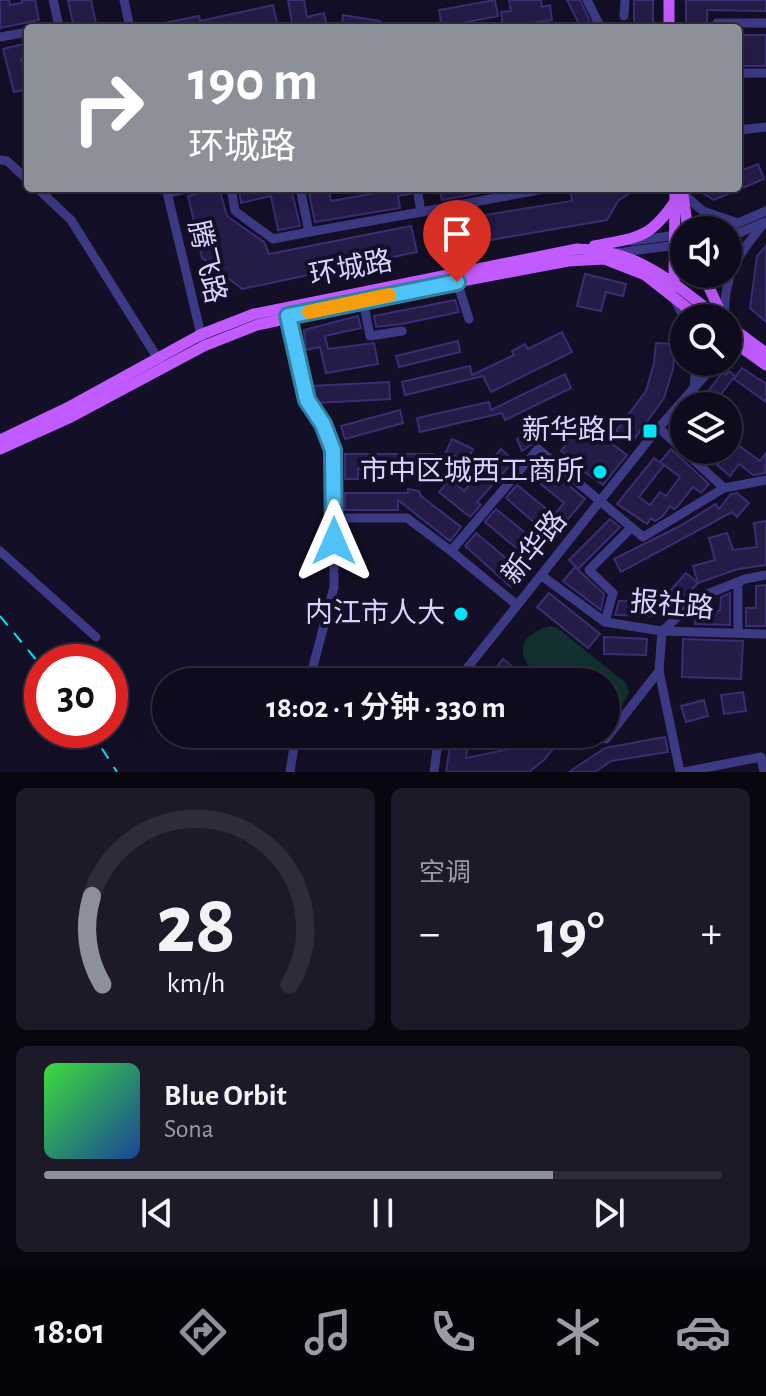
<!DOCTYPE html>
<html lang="zh">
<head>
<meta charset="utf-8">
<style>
	:root { --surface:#0e0b1c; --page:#1c1929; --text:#f1f3f6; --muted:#9b9ba3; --line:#2e2b3b; --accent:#8c9099 }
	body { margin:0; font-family:"Alegreya Sans","Noto Sans SC",sans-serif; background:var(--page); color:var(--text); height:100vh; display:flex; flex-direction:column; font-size:30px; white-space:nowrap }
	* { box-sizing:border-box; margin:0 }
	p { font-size:26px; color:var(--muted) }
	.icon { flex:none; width:44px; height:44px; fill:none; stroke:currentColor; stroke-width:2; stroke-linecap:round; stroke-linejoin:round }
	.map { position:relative; height:772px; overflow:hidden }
	.panel { display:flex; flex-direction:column; gap:16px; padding:16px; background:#08060f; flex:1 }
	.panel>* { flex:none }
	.banner { position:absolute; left:24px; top:24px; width:718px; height:168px; border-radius:8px; box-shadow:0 8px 32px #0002,0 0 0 2px var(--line); background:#8c9099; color:#fff; overflow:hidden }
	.buttons { position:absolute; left:670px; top:216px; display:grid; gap:16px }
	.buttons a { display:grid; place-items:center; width:72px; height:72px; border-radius:50%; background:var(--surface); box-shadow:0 8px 32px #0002,0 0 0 2px var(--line); font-size:40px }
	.speed { position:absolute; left:24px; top:644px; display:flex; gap:16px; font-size:40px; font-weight:700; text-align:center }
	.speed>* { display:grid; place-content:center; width:104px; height:104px; border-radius:50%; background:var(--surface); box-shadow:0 8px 32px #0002,0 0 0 2px var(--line); line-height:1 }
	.speed .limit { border:12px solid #d22; background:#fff; color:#111 }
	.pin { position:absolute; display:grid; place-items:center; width:68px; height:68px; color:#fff; margin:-82px -34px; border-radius:50% 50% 50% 0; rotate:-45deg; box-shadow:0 0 8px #0007 }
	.pin .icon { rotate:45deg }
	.me { position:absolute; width:88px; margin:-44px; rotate:0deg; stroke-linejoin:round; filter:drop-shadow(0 0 6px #0008) }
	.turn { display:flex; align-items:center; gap:28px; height:168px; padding:0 32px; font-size:36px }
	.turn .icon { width:104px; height:104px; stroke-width:2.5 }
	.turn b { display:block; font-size:56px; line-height:68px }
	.big { font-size:60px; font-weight:600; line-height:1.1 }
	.panel .tile { flex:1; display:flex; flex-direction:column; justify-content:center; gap:12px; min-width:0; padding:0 28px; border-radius:12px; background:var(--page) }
	.panel .dial { align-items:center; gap:0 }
	.dial svg { height:208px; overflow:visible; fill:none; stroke:var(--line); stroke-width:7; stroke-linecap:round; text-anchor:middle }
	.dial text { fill:var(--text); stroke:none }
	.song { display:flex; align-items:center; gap:24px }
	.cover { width:96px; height:96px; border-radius:12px; background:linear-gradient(135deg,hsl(120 70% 55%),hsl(220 70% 35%)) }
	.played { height:8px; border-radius:4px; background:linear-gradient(90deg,var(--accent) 75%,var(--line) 75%) }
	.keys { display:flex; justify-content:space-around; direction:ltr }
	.heat { display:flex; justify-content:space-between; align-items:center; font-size:44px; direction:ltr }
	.panel .tiles { flex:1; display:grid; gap:16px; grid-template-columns:1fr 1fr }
	.tile:last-child { grid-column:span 2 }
	.trip { position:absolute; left:152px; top:668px; width:468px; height:80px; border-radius:40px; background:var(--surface); box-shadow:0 8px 32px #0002,0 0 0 2px var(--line); font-weight:600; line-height:80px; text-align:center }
	.dock { display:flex; height:128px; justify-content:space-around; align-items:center; background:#06040b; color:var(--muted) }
	.dock .icon { width:56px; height:56px }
	.dock .current { color:var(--accent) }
	.dock b { font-size:36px; color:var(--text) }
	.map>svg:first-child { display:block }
	.green { fill:#12302f }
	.building { fill:#241b47; stroke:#3b2d73; stroke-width:2 }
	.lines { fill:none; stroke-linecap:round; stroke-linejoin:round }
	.minor { stroke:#3d3a85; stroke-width:9 }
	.major { stroke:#c25bff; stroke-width:11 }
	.rail { stroke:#00e5ff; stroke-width:2; stroke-dasharray:12 10; stroke-linecap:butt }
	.route-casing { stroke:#337fa1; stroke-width:20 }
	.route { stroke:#4fc3f7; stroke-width:14 }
	.slow { stroke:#f59e0b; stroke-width:14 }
	.poi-dot { fill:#00e5ff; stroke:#130f26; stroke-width:3 }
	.labels { text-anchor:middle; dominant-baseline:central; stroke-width:8; stroke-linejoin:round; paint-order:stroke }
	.street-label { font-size:28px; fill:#d9d4ff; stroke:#130f26 }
	.poi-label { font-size:28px; fill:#d9d4ff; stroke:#130f26; text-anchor:end }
</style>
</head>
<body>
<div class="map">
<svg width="766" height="772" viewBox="0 0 766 772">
	<rect width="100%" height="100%" fill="#130f26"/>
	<path class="green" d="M549 626 556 627 626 683 629 693C624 702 616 715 606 718V682H544C518 660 512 638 549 626Z"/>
	<g class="building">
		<path d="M0 0H9L10 5 22 3V0H35L39 20 0 28Z"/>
		<path d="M68 0H91L97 28H74Z"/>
		<path d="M288 0H304L307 17 324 13 327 27 293 28Z"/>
		<path d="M495 0 498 16 442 27 439 10Z"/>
		<path d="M509 0H541L542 7 550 5 552 20 503 27 501 12 511 11Z"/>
		<path d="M567 0H580L593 28H581Z"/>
		<rect x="634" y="0" width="19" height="28"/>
		<path d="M686 0H766V11L707 10V28H686Z"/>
		<path d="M273 5 278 28H260L259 24 239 28H154V25L199 16 200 21Z"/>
		<path d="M343 15 380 21 379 28H342Z"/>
		<rect x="738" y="35" width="28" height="31"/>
		<path d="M28 43V58L21 59 28 89 14 92 3 49Z"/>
		<path d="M758 164 764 179 714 200 694 188H738V172Z"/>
		<path d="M219 188 227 216 264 242 269 254 411 226 417 252 242 289 202 258 188 196Z"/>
		<path d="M239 188H291L300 226 278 230 271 196 241 203Z"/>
		<path d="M308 188H328L331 201 387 191 386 188H409L410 194 398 196 400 208 315 222Z"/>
		<path d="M439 188H508L442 200Z"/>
		<path d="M570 188H637L618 201 607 220 432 250 428 224 572 201Z"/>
		<path d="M766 246V322L750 308 757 256Z"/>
		<path d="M585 274 626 284 623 296 606 292 601 311 577 306Z"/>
		<path d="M455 300 459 312 402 324 376 327V325L374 316Z"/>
		<path d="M358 316 361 328 325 336 328 349 374 343 378 364 326 373 320 347 306 350 304 330Z"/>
		<path d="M562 332 572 352 491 392 483 376 405 395 402 382 470 366 472 375 514 355 512 351 525 344 528 349Z"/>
		<path d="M458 341 460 352 399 367 396 356Z"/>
		<path d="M656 343 675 344 673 369 664 398 632 442 616 431 646 391 654 363Z"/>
		<path d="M742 368 766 384V402L734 379Z"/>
		<path d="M729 371 735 376 715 402 705 395 723 372 726 375Z"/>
		<path d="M565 374 571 388 505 420 502 413 420 432 417 418 489 402 491 410Z"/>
		<path d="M389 382 390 399 318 403 311 386Z"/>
		<path d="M400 410 403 423 345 439 341 426Z"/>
		<path d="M570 415 576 426 541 442H535L522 451 517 439Z"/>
		<path d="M593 430 627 455 603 485 565 458 567 455 561 451 572 436 579 441 582 437 586 439Z"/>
		<path d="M452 439 473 449 467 462 446 452Z"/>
		<path d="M734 442 760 461 766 453 765 473 753 475 739 464 730 476 717 465Z"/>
		<path d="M501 449 514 461 477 502 481 505 470 517 439 492 450 479 464 491Z"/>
		<path d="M671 449 709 484 701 493 693 487 677 507 674 509 670 506 663 516 655 521 651 518 647 524 617 504 654 458 664 465 639 497 650 505 660 492 666 496 680 477 660 462Z"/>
		<path d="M345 454H433V468L358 469V479H345Z"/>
		<path d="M539 460 585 499 552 538 506 498 517 485 554 515 564 503 536 480 531 469Z"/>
		<path d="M408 489 419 491 421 496 461 527 450 541 398 500V510H345V493H408Z"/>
		<path d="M737 493 749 503 737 517 732 512 621 572 614 559 678 527 716 504 719 509 731 494Z"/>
		<path d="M496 509 544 548 511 587 465 546 476 533 513 564 522 553 485 522Z"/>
		<path d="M610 519 620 527 578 569 569 560Z"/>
		<path d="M766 521V565L738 569 698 583 693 566 715 560 709 538 727 533 733 550 757 547 754 523Z"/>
		<path d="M575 567 604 594 601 610 563 581Z"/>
		<path d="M686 573 698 583 667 616 615 615 619 601 662 600Z"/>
		<path d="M766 585V626H746V608H756V586Z"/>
		<path d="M549 593 600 634 588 648 537 607Z"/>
		<path d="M730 593V625L695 624 696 611H720L721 597Z"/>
		<path d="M604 637 647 639 646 655 604 654Z"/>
		<path d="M683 639 743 641 741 679 682 677Z"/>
		<path d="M503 659 532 682H511L506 678 502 682H485Z"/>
		<path d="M743 692 746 711 724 714 721 695Z"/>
		<path d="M704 700 708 716 686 722 681 706Z"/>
		<path d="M452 734H470L466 758 525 746 510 734H533L542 741 548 734H565L544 760 529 772H446Z"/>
		<path d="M665 737 668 752 611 761 595 772H569L605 748Z"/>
	</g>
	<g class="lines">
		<g class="minor">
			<path d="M53 0 59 26"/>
			<path d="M124 0 130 28"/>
			<path d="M587 0 601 28"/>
			<path d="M624 16 625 0"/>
			<path d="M717 23H766"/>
			<path d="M0 37 28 32"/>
			<path d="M738 73H766"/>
			<path d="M738 130 766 127"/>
			<path d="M0 160 7 161 28 180"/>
			<path d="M37 188 71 220 160 362"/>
			<path d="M166 188 202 339"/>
			<path d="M231 188 235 211 273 239 309 232"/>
			<path d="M300 188 309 232 421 212"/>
			<path d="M417 188 421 212 533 191"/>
			<path d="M533 188V191L548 188"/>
			<path d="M167 193 192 188"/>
			<path d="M683 194 703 211 735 222"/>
			<path d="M704 230 738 223 766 211"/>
			<path d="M728 235 742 232 762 223"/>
			<path d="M632 241 684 234"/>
			<path d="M616 253 684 244"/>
			<path d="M457 282 469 319"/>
			<path d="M363 300 370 336 402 331"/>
			<path d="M675 300 684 318"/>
			<path d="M287 314 307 400 323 424 333 450 334 587 309 682"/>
			<path d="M725 318C722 276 740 252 765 222"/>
			<path d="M694 389 696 362"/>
			<path d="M724 488 766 480"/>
			<path d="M333 518H407L451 551"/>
			<path d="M0 551 96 637"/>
			<path d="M542 576 605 622 662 631 766 634"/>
			<path d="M738 583V633"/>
			<path d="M517 605 451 551 538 449 643 537 724 488 659 428"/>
			<path d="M605 622 613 593 589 570 631 528"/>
			<path d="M659 671 680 772"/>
			<path d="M456 682 655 432 717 362"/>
			<path d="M606 739 659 671 662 631 700 597 745 579 766 575"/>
			<path d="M290 772 296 734"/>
			<path d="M434 772 439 734"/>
			<path d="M684 772 761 757 764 772"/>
		</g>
		<g class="major">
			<path d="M669 0V28"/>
			<path d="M683 195 688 230"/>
			<path d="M594 246C638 237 649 240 676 200"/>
			<path d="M703 274 723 318"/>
			<path d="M674 287 675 188"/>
			<path d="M728 325 766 353"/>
			<path d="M728 338 766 365"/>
			<path d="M0 440 67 408 200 335 254 314 577 249C640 250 671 282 719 318"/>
			<path d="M0 449 71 417 204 346 257 325 457 282 568 261 604 259 645 275 700 318"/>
		</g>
		<g class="rail">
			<path d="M0 616 42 667"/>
			<path d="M90 730 117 772"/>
		</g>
	</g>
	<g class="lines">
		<defs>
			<path id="route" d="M334 541 333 450 323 424 307 400 288 316 457 282"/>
		</defs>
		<use href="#route" class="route-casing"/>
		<use href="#route" class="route"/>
		<path class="slow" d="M309 312 389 295"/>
	</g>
	<g class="poi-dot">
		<rect x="642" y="423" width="16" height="16" rx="4"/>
		<circle cx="600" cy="472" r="8"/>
		<circle cx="461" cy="614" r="8"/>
	</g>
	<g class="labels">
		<g class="street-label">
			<text transform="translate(206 262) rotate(77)">腾飞路</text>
			<text transform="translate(351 269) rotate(-11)">环城路</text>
			<text transform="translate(535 548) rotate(-51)">新华路</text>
			<text transform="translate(672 606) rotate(5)">报社路</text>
		</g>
		<g class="poi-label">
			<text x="634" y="431">新华路口</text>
			<text x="584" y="472">市中区城西工商所</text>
			<text x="445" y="614">内江市人大</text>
		</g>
	</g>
</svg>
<div class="buttons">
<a><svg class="icon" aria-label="sound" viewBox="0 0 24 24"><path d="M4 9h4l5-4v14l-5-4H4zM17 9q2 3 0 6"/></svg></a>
<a><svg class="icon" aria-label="search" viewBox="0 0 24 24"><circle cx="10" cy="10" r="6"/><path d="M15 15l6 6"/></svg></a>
<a><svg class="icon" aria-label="layers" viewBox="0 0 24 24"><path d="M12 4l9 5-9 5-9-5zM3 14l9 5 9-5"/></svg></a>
</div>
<div class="speed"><div class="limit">30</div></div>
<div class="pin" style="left:457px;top:282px;background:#d93025"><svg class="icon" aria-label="arrive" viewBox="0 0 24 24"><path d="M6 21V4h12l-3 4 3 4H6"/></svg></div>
<svg class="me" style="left:334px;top:541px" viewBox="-20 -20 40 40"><path d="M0-17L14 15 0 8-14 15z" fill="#4fc3f7" stroke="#fff" stroke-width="4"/></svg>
<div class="trip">18:02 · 1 分钟 · 330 m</div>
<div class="banner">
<div class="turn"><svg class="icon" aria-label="right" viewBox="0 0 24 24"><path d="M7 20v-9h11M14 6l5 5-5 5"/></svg><div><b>190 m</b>环城路</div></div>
</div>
</div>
<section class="panel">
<div class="tiles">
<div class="tile dial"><svg viewBox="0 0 100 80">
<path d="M14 69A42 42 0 1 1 86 69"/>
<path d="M14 69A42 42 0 0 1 10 35" stroke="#8c9099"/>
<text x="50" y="56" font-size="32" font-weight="700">28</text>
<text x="50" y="72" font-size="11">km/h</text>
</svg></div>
<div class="tile"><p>空调</p>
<div class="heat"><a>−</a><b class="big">19°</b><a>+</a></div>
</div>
<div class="tile">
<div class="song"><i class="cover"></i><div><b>Blue Orbit</b><p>Sona</p></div></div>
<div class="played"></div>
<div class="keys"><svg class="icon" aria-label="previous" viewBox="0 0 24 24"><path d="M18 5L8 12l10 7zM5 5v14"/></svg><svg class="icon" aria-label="pause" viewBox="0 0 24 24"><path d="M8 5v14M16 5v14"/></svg><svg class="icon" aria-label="next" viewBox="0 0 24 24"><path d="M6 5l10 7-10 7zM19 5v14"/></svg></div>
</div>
</div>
</section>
<nav class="dock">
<b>18:01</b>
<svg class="icon current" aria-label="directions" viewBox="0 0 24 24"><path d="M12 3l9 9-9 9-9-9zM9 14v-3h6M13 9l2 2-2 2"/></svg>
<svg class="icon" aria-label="music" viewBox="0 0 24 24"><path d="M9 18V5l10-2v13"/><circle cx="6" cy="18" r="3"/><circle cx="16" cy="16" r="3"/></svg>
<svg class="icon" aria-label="phone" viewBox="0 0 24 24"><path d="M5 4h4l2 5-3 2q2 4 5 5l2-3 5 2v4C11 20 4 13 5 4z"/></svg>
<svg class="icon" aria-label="climate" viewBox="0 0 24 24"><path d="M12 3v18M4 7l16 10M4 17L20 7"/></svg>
<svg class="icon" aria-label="car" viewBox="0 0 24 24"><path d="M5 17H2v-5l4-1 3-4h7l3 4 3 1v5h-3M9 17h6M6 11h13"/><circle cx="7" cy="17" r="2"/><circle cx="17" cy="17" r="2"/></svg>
</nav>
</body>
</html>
